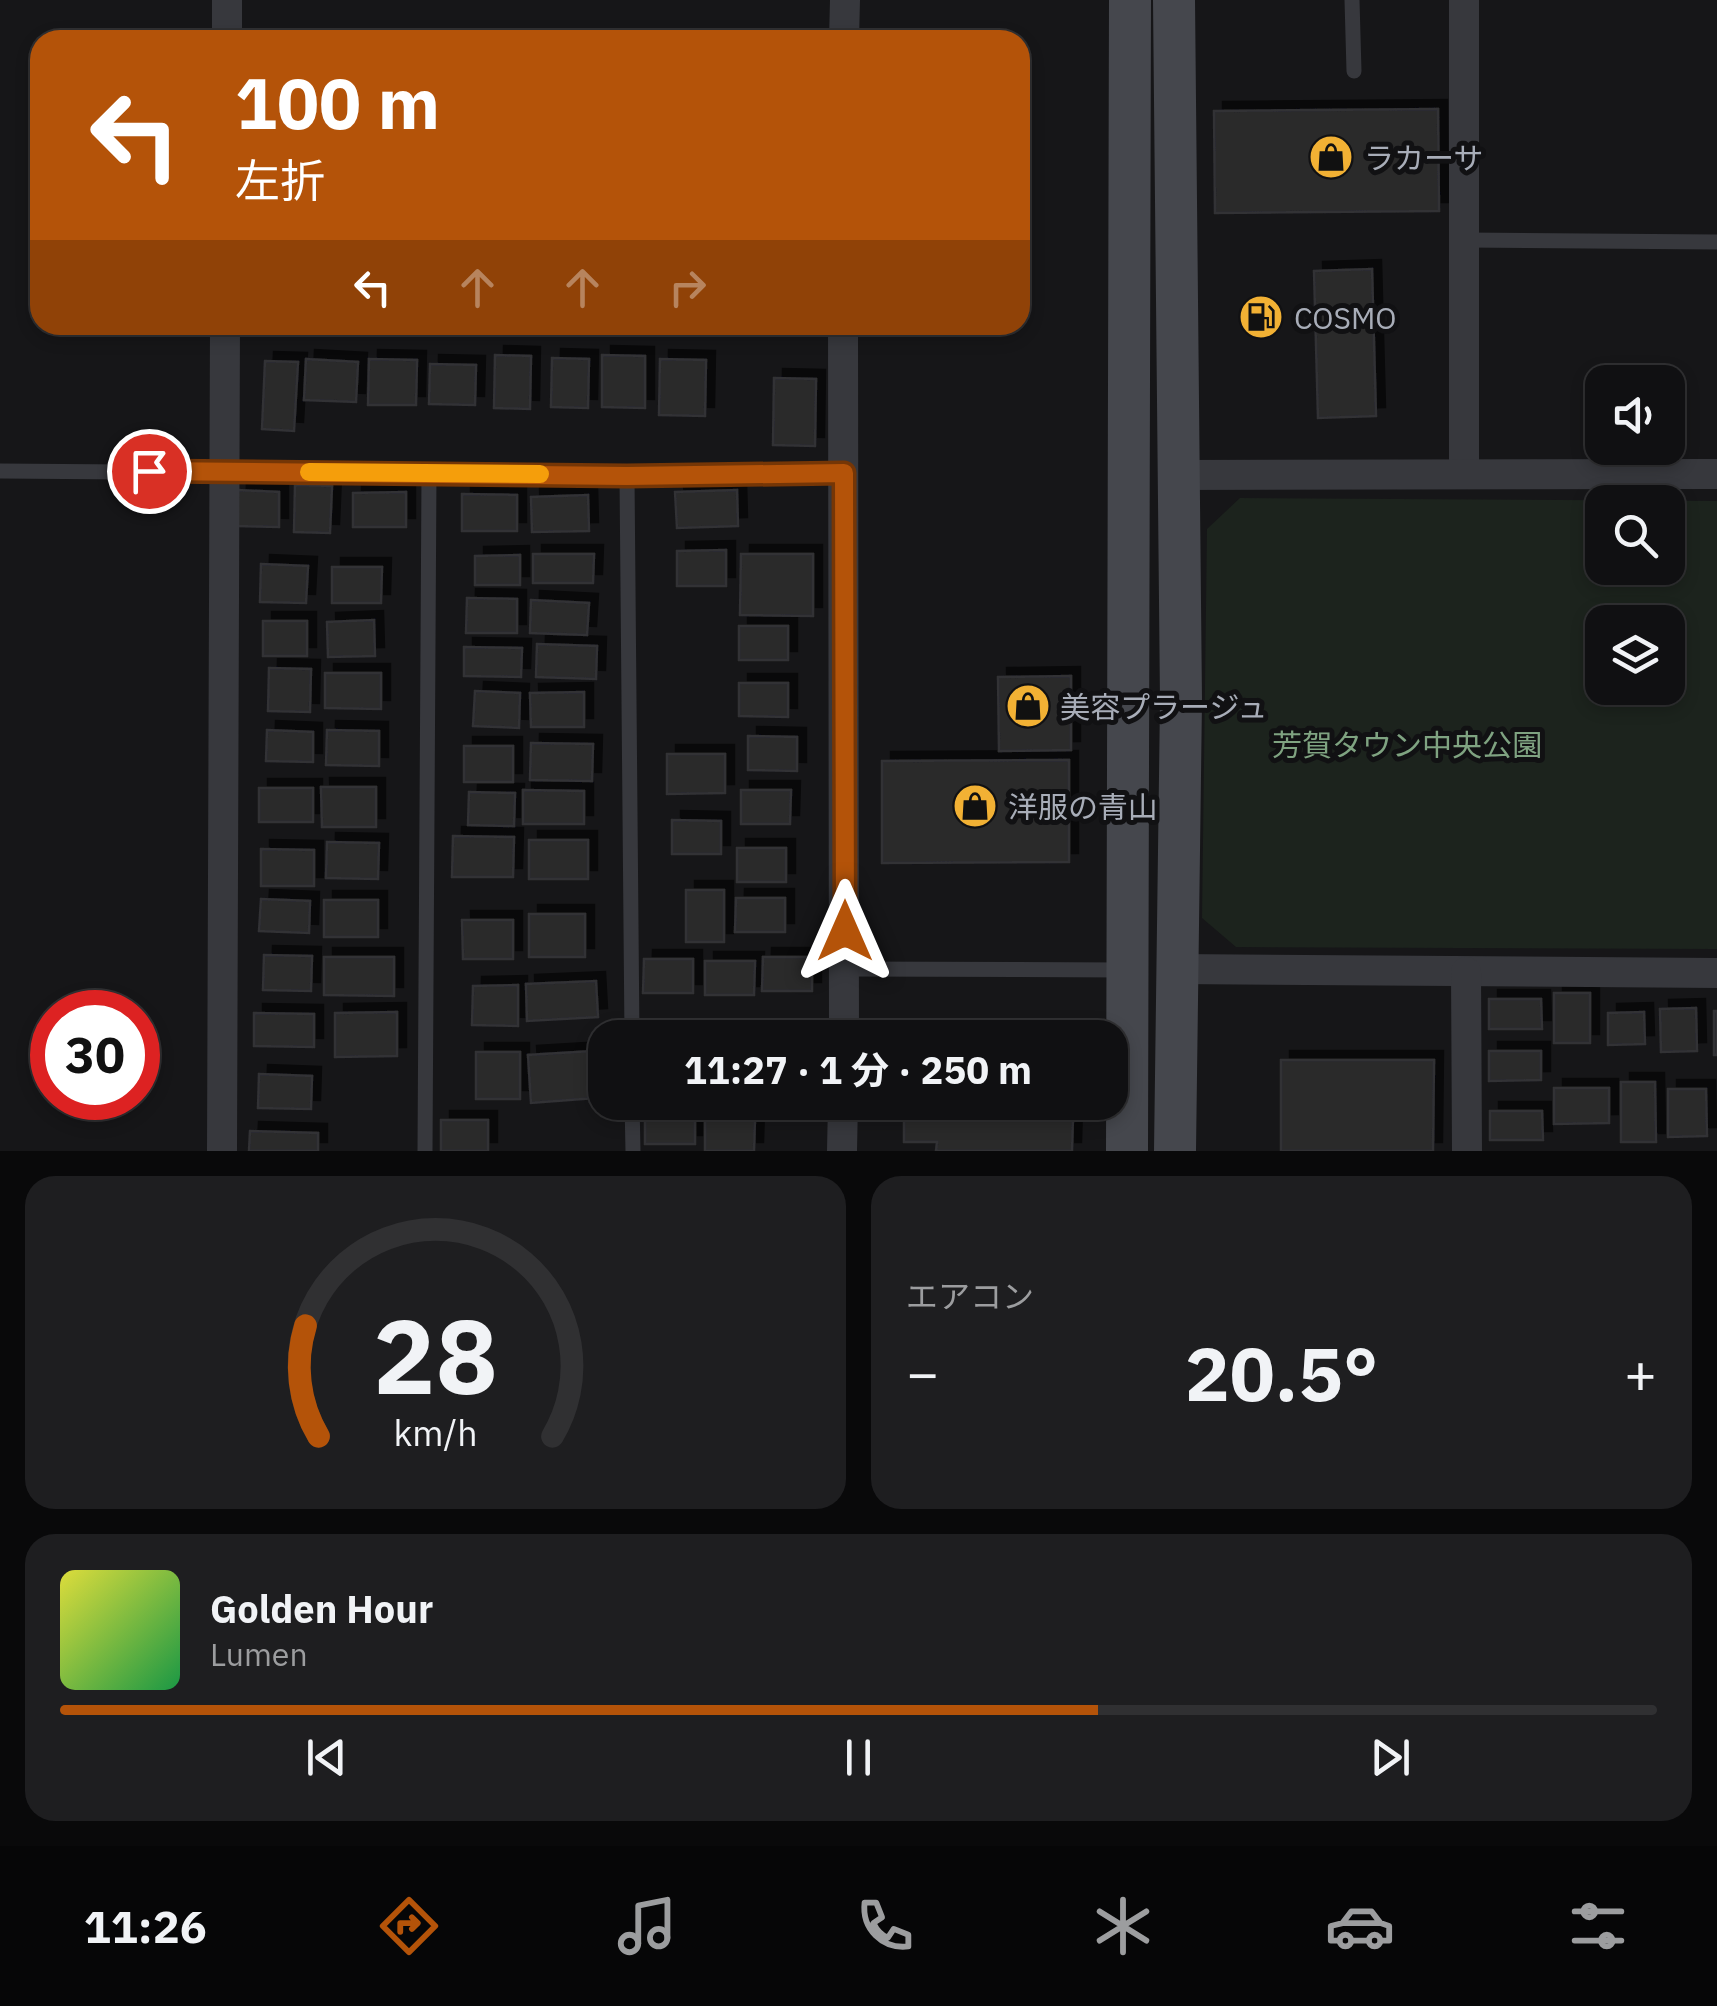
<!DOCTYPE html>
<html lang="ja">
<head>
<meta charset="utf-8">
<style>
	:root { --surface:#101012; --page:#1e1e20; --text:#f1f3f6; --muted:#9c9d9f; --line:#303032; --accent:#b45309 }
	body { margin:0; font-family:"IBM Plex Sans","Noto Sans JP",sans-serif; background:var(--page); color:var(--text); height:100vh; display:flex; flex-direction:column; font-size:38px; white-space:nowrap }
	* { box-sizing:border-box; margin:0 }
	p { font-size:32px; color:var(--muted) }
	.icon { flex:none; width:55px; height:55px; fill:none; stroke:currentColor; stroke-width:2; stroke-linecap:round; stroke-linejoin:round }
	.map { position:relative; height:1151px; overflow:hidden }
	.panel { display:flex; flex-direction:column; gap:25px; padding:25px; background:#09090a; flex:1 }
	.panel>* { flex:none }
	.hud { position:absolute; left:30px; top:30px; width:1000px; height:305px; border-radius:30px; box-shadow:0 5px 15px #0003,0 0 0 2px var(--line); background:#b45309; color:#fff; overflow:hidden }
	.controls { position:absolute; left:1585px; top:365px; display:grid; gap:20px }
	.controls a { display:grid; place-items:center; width:100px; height:100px; border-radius:20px; background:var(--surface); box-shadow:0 5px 15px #0003,0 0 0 2px var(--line); font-size:50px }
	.speed { position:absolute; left:30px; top:990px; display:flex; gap:20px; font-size:50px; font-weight:700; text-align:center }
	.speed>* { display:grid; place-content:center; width:130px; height:130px; border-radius:50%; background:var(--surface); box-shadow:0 5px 15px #0003,0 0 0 2px var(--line); line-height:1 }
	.speed .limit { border:15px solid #d22; background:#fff; color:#111 }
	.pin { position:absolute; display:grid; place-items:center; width:85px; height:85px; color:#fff; margin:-42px; border:5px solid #fff; border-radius:50%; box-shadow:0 2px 10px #0007 }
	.me { position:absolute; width:110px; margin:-55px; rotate:0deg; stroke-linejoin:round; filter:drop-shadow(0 0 8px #0008) }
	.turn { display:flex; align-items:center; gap:35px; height:210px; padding:0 40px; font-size:45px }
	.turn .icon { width:130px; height:130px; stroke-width:2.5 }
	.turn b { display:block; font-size:70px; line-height:85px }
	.lanes { display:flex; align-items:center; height:95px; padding:0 40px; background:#0003; justify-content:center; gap:50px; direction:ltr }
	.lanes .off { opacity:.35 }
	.big { font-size:75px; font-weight:700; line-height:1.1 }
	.panel .card { flex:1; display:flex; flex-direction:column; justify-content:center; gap:15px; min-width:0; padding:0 35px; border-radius:30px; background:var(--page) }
	.panel .dial { align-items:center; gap:0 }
	.dial svg { height:260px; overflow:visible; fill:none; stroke:var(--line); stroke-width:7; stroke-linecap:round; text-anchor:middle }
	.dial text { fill:var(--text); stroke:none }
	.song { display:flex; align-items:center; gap:30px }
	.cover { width:120px; height:120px; border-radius:15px; background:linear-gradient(135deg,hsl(60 70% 55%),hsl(140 70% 35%)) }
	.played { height:10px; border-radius:5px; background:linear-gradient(90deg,var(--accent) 65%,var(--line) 65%) }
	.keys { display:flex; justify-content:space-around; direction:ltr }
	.heat { display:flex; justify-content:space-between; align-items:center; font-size:55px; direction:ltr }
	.panel .tiles { flex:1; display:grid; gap:25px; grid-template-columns:1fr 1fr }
	.card:last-child { grid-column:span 2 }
	.trip { position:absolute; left:588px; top:1020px; width:540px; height:100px; border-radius:30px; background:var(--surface); box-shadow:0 5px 15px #0003,0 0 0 2px var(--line); font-weight:700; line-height:100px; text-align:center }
	.tab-bar { display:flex; height:160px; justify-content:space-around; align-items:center; background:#060607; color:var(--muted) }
	.tab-bar .icon { width:70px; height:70px }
	.tab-bar .active { color:var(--accent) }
	.tab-bar b { font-size:45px; color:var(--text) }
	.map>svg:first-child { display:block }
	.green { fill:#1c231d; fill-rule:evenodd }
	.building { fill:#29292c; stroke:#303034; stroke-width:2.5; filter:url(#shadow) }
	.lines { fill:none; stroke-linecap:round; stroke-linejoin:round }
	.lane { stroke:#37383d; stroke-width:15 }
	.street { stroke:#37383d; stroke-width:30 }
	.secondary { stroke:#45474d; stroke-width:42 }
	.route-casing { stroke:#753606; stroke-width:25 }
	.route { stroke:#b45309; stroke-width:18 }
	.slow { stroke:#f59e0b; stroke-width:18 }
	.labels { text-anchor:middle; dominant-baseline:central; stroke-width:10; stroke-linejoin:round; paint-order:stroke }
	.poi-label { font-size:30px; fill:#a8adb8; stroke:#111113; text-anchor:start }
	.park-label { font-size:30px; fill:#7fa381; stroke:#111113 }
</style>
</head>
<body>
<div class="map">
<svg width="1717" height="1151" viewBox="0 0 1717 1151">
	<defs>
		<filter id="shadow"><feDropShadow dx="9" dy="-9" stdDeviation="0" flood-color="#0009"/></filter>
	</defs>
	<rect width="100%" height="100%" fill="#161618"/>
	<path class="green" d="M1240 498 1717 501V949L1236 947 1202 918 1207 529ZM1602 502H1668V568H1602ZM1602 622H1668V688H1602Z"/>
	<g class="building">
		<path d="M1438 109 1439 211 1215 213 1214 111Z"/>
		<path d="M1372 269 1376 416 1318 418 1314 271Z"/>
		<path d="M551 325H598V333L551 332Z"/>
		<path d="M665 325H706V334H664Z"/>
		<rect x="719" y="325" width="36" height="7"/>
		<path d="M768 325H807V327L768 328Z"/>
		<path d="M495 355 531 356 530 409 494 408Z"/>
		<path d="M602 355 645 356V408L602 407Z"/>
		<path d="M552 358 589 359 588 408 551 407Z"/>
		<path d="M306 359 358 362 356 402 304 400Z"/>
		<path d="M369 359 417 360 416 405H368Z"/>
		<path d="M660 359 706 360 705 416 659 415Z"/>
		<path d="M265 361 298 362 294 431 262 429Z"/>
		<path d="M430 364 476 365 475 405 429 404Z"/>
		<path d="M774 378 816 379 815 446 773 445Z"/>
		<path d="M295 485 332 486 330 533 294 532Z"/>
		<path d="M238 490 279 492V527L237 526Z"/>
		<path d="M737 490 738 526 677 528 675 492Z"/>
		<path d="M406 492V527H353V493Z"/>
		<path d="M462 494 517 495V531H462Z"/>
		<path d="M588 495 589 531 532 532 531 497Z"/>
		<path d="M726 550V586H677V551Z"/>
		<path d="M533 554H594L593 583H533Z"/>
		<path d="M741 554H813V616L740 615Z"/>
		<path d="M520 555V585H475V556Z"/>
		<path d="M261 564 308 566 306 603 260 602Z"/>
		<path d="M332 567H382L381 603H332Z"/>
		<path d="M467 598 517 599V633H466Z"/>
		<path d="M531 600 589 603 587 635 530 633Z"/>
		<path d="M374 620 375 656 328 657 327 622Z"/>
		<rect x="263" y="621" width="44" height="35"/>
		<rect x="739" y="626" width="49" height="34"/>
		<path d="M537 644 597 646 596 679 536 677Z"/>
		<path d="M464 647 522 648 521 677 464 676Z"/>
		<path d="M269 668 311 669 310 712 268 711Z"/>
		<path d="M325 673H381V709L325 708Z"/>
		<path d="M1071 676V750L999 751 998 677Z"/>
		<path d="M739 683H788V717L739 716Z"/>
		<path d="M475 691 520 693 519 728 473 726Z"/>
		<path d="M584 692V727H531L530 693Z"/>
		<path d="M267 730 313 732V762L266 761Z"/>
		<path d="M327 730 379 731V766L326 765Z"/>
		<path d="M748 736 797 737V771L748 770Z"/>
		<path d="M531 743 593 744 592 781 530 780Z"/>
		<rect x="464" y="746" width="49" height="36"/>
		<path d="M667 754H725V793L667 794Z"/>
		<path d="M1069 760V862L882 863V761Z"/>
		<path d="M321 787H376V827H322Z"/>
		<rect x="259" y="788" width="54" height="34"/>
		<path d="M523 790 584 791V824H523Z"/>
		<path d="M741 790H791L790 824H741Z"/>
		<path d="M469 792 515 793 514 826 468 825Z"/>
		<path d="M672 820 721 821V854H672Z"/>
		<path d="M453 836 514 837 513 877H452Z"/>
		<rect x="529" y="840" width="59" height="39"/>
		<path d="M327 842 379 843 378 879 326 878Z"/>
		<rect x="737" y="848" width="49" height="34"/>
		<path d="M261 849 314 850V886H261Z"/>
		<rect x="686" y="890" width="38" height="52"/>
		<path d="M736 898H785V932H735Z"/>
		<path d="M261 899 310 901 309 933 259 931Z"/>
		<rect x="324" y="900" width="54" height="37"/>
		<rect x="529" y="914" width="56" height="43"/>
		<path d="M462 920H513V959H463Z"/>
		<path d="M264 955 312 956 311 991 263 990Z"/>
		<path d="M324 957H394V996L324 995Z"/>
		<path d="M763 957H812V991H762Z"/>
		<path d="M644 959H693V993H643Z"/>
		<path d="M705 961H755L754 995H705Z"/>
		<path d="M596 981 598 1017 527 1021 526 984Z"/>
		<path d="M518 985V1026L472 1025 473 986Z"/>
		<rect x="1554" y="993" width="36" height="50"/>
		<path d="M1489 999H1541L1542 1029H1489Z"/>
		<path d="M1696 1008 1697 1051 1661 1052 1660 1009Z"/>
		<rect x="1714" y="1011" width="3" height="44"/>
		<path d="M397 1012V1056L335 1057V1013Z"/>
		<path d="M1644 1012 1645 1044 1608 1045V1013Z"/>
		<path d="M254 1013 314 1014V1047L254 1046Z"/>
		<rect x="649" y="1032" width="50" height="6"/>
		<path d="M592 1051 595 1098 531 1103 528 1055Z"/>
		<path d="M1489 1051H1541V1080L1489 1081Z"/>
		<rect x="476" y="1052" width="44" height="47"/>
		<path d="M1281 1060H1434L1433 1151H1281Z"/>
		<path d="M259 1074 312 1076 311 1109 258 1108Z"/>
		<path d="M1621 1082H1655L1656 1142H1621Z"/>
		<path d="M1554 1088H1609V1123L1554 1124Z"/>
		<path d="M1668 1089H1706L1707 1136 1668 1137Z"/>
		<path d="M904 1102H1017V1117H1073L1072 1151H936L937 1142H904Z"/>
		<rect x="645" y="1110" width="50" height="34"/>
		<path d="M1490 1111H1542L1543 1140H1490Z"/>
		<path d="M705 1119H755L754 1151H705Z"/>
		<rect x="441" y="1120" width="47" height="31"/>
		<path d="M250 1131 318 1133V1151H249Z"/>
	</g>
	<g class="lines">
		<g class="lane">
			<path d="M1352 0 1354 71"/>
			<path d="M1465 240 1717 242"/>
			<path d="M0 471 627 476 844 473"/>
			<path d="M627 476 632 1038"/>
			<path d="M845 969 1126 970"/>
			<path d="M632 1102 633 1151"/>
			<path d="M425 1151 429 473"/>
		</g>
		<g class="street">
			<path d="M1464 0V473"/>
			<path d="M227 40V0"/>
			<path d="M844 40 845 0"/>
			<path d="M843 325 844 1038"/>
			<path d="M1177 475 1717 474"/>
			<path d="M1176 969 1717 973"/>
			<path d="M1466 972 1467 1151"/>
			<path d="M222 1151 225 325"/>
			<path d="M842 1151 843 1102"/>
		</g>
		<g class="secondary">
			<path d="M1174 0 1181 701 1175 1151"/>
			<path d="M1127 1151 1130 0"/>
		</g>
	</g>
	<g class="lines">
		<defs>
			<path id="route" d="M149 471 627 476 844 473 845 931"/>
		</defs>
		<use href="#route" class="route-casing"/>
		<use href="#route" class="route"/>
		<path class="slow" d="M309 472 540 474"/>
	</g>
	<defs>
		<symbol id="shop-disc" viewBox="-11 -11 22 22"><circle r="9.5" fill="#f2b134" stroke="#111113"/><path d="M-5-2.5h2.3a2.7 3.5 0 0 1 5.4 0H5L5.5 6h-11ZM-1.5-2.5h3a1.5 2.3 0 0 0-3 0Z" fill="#111"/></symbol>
		<symbol id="fuel-disc" viewBox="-11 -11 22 22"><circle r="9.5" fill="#f2b134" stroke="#111113"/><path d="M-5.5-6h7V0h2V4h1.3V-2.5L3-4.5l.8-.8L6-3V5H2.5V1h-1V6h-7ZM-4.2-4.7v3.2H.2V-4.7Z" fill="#111"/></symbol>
	</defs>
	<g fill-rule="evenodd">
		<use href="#shop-disc" x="1306" y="132" width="50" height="50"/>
		<use href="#fuel-disc" x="1236" y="292" width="50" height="50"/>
		<use href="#shop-disc" x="1003" y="681" width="50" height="50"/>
		<use href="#shop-disc" x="950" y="781" width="50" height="50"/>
	</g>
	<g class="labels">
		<g class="poi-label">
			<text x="1364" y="157">ラカーサ</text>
			<text x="1294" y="317">COSMO</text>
			<text x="1060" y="706">美容プラージュ</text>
			<text x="1008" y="806">洋服の青山</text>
		</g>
		<g class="park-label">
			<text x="1407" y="744">芳賀タウン中央公園</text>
		</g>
	</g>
</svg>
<div class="controls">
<a><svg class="icon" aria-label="sound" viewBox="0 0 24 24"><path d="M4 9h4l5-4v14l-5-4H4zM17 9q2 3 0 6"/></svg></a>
<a><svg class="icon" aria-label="search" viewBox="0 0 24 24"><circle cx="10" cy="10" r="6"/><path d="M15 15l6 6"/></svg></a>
<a><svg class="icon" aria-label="layers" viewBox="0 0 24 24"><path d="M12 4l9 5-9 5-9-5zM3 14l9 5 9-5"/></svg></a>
</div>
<div class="speed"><div class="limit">30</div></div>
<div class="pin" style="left:149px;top:471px;background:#d93025"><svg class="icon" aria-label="arrive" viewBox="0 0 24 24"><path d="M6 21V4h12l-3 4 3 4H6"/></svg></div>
<svg class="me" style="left:845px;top:931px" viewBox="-20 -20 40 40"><path d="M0-17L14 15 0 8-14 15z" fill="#b45309" stroke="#fff" stroke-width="4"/></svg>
<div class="trip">11:27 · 1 分 · 250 m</div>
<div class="hud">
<div class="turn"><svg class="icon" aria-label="left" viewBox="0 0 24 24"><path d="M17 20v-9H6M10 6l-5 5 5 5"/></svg><div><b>100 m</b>左折</div></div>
<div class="lanes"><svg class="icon" aria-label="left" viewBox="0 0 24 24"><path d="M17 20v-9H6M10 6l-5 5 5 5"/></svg><svg class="icon off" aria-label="ahead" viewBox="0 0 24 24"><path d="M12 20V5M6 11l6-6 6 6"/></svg><svg class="icon off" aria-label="ahead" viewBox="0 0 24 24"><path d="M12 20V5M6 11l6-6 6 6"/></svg><svg class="icon off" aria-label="right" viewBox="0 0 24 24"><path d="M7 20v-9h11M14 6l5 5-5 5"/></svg></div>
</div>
</div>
<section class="panel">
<div class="tiles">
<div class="card dial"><svg viewBox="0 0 100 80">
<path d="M14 69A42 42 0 1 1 86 69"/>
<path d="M14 69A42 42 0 0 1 10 35" stroke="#b45309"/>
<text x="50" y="56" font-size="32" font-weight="700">28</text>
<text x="50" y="72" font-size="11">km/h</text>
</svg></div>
<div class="card"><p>エアコン</p>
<div class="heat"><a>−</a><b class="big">20.5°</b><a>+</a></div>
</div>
<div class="card">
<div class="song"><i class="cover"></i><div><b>Golden Hour</b><p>Lumen</p></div></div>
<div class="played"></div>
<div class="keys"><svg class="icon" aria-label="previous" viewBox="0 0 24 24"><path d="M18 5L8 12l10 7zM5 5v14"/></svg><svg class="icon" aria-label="pause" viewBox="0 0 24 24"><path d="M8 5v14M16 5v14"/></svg><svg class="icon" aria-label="next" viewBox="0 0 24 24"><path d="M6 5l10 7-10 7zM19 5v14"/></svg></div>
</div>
</div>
</section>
<nav class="tab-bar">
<b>11:26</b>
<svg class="icon active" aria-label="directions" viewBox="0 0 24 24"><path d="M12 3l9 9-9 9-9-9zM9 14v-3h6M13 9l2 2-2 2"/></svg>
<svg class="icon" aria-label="music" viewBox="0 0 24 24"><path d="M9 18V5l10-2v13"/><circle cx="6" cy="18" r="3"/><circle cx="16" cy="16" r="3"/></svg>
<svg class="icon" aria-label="phone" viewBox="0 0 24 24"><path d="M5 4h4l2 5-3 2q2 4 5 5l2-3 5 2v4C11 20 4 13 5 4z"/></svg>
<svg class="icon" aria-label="climate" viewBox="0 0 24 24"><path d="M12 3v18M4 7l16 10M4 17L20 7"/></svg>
<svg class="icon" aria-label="car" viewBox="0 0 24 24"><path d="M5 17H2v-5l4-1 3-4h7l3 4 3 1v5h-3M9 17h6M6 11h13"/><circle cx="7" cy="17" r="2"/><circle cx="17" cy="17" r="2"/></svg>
<svg class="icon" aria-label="filters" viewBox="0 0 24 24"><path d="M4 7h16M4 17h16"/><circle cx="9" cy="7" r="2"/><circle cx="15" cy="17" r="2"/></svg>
</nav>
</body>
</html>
